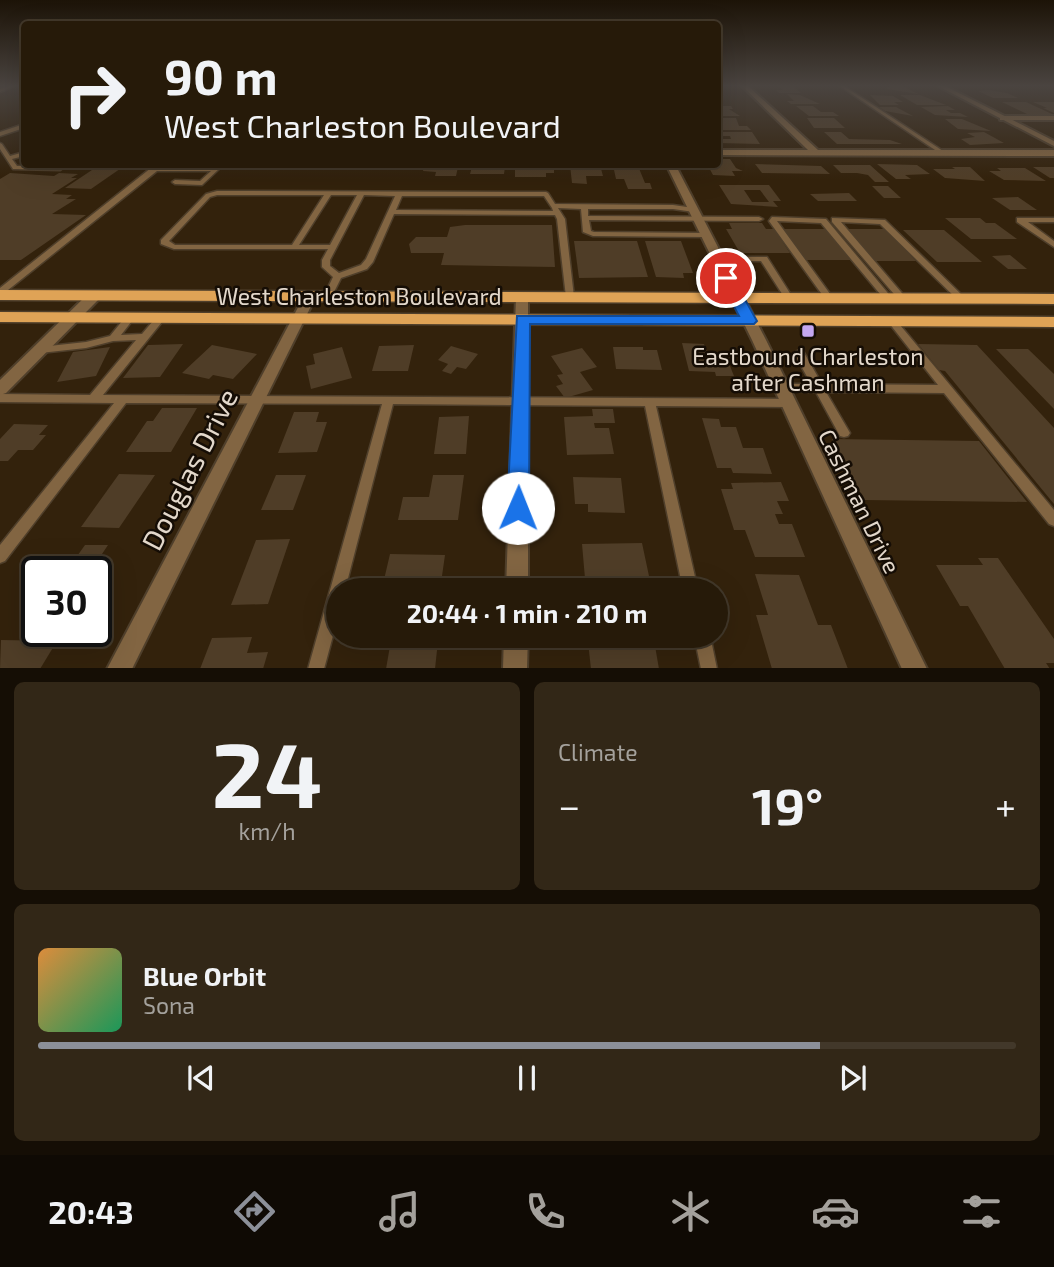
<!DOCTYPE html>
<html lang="en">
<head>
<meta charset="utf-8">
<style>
	:root { --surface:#261a09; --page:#322717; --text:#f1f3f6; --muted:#a4a19c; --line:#42382a; --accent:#8c9099 }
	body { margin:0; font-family:"Exo 2",sans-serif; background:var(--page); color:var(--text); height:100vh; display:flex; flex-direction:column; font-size:26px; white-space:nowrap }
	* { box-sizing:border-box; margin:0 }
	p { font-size:23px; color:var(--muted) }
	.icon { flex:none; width:38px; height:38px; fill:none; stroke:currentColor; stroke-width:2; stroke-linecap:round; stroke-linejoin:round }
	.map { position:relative; height:668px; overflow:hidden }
	.sheet { display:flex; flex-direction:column; gap:14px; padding:14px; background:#150e05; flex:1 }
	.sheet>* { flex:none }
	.guide { position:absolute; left:21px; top:21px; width:700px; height:147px; border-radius:7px; box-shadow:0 7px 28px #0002,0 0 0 2px var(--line); background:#261a09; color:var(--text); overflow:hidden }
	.speed { position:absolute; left:21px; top:556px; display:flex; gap:14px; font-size:35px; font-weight:700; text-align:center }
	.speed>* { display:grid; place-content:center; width:91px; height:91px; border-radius:50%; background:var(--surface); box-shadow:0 7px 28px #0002,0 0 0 2px var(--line); line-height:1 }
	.speed .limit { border:4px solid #111; border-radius:10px; background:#fff; color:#111 }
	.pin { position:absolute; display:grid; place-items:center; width:60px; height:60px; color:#fff; margin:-30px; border:4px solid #fff; border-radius:50%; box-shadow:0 2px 7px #0007 }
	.me { position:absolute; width:77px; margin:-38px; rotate:1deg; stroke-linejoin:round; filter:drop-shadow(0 0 5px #0008) }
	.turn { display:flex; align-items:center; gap:24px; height:147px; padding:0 28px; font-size:32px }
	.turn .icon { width:91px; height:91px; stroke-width:2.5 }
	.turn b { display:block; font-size:49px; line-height:60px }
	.big { font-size:52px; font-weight:700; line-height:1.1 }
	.sheet .card { flex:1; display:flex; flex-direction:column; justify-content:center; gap:10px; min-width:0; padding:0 24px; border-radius:10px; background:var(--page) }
	.sheet .dial { align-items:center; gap:0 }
	.dial b { font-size:91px; line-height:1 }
	.song { display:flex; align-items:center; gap:21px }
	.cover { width:84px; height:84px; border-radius:10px; background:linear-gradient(135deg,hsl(30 70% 55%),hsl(150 70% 35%)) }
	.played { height:7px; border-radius:4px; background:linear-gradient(90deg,var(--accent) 80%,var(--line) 80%) }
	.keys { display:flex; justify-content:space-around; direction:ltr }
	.heat { display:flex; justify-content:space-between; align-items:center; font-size:38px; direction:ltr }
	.sheet .tiles { flex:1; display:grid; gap:14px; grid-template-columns:1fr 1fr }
	.card:last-child { grid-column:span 2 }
	.trip { position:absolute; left:326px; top:578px; width:402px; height:70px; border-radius:35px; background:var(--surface); box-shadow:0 7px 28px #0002,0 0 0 2px var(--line); font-weight:700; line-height:70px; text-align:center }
	.tab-bar { display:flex; height:112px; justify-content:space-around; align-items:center; background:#0f0a04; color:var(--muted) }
	.tab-bar .icon { width:49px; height:49px }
	.tab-bar .active { color:var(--accent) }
	.tab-bar b { font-size:32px; color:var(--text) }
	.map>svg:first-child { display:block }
	.building { fill:#4f3d27; fill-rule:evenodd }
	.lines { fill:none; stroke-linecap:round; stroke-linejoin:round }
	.service-casing { stroke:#4f3f2b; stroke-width:3 }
	.minor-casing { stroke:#4f3f2b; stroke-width:4 }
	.tertiary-casing { stroke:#4f3f2b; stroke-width:4 }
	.primary-casing { stroke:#4f3f2b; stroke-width:3 }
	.service { fill:#826542; fill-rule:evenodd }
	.minor { fill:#826542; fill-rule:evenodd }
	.tertiary { fill:#826542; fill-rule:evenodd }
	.primary { fill:#dfa356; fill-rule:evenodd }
	.route { fill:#1a73e8; stroke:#114b97; stroke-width:2 }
	.poi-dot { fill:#c4a7f1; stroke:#150d05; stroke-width:2.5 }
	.labels { text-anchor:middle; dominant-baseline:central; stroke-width:5; stroke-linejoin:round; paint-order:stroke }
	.street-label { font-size:23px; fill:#e3d8cb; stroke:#150d05 }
	.poi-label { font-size:23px; fill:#e3d8cb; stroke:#150d05 }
	.near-street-label { font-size:28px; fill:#e3d8cb; stroke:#150d05 }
</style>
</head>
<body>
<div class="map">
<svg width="1054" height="669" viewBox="0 0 1054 669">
	<rect width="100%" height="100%" fill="#33220c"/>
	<g class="building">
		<path d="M778 86H793L801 93H779L776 90H783Z"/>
		<path d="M889 86H903L918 94 887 89V87H892Z"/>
		<path d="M989 90 1007 93 1018 98H993L978 91Z"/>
		<path d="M787 94 800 95 820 104H791L787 101H794Z"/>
		<path d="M870 95 893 96 903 102H894L899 105H880Z"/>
		<path d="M900 95H920L946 105H917Z"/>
		<path d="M1002 102H1026L1052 114H1027Z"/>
		<path d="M1033 102H1054V113L1043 108H1047Z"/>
		<path d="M718 106H731L733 109H729L740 116H722L718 113Z"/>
		<path d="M796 106H813L821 112H833L839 116H809Z"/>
		<path d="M948 106 955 110H946L951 113H960L968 117 935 115 921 107Z"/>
		<path d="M879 107H896L913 116 885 111Z"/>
		<path d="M718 118H736L739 126H747L751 130H721Z"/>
		<path d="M807 118H834L845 128H814Z"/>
		<path d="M945 119H962L991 131 958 129Z"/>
		<path d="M718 132H752L760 144 719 143 718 139H731L730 136H719Z"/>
		<path d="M824 132H841L849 139 890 140 902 144H837Z"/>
		<path d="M984 132 1004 143 970 145 961 139 975 137 967 133Z"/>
		<path d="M718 159H730L736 168 743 171H732L735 176 713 175 707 164H718Z"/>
		<path d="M101 164H127L91 189 65 188Z"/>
		<path d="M519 164 554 167V173H546V177H515V168H519Z"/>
		<path d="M595 164 600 165 603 176H586L587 184 572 183 570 165Z"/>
		<path d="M755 164 821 166 830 174 762 173Z"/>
		<path d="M877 164 917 165 930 174 905 175 911 179H896Z"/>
		<path d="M833 165H870L889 182H875L868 175 857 173H841Z"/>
		<path d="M618 166H638L645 183H650L652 189H628L624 179H616L614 170H619Z"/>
		<path d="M424 167H458L456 176H435L436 172 423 171Z"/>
		<path d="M472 167H505L504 174H470Z"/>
		<path d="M952 167H970L985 181 945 178 933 169H955Z"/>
		<path d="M1033 167H1054V178H1050Z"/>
		<path d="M997 168H1025L1046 181 1004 180 989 171H1001Z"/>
		<path d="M10 173 54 176 59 173 78 174 71 178H77L52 194 72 195 66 199H76L52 214 86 215 21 260H0V179Z"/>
		<path d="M719 185H769L781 201H773L778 207 731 204ZM744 190H760L769 202H752Z"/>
		<path d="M872 186H888L901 198H884Z"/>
		<path d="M849 193 857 201H818L810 194Z"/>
		<path d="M1018 197 1037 210H1010L992 198Z"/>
		<path d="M945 218H980L986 223H995L1017 239H971Z"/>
		<path d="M729 223H762L766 229H774L790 253H740L726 229H732Z"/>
		<path d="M465 225H552L555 267 441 265 444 253H411L409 244 416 237H447L450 227Z"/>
		<path d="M783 229H826L852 260H805Z"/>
		<path d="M844 229H885L916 261H872Z"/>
		<path d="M903 230H944L982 262H937Z"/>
		<path d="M574 241H637L648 277 579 278Z"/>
		<path d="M645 241H681L693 273H683L684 278 656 277Z"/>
		<path d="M1010 255 1027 269H1008L992 256Z"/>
		<path d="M682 343 704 344 708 355 726 356 734 376H716L715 372 689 371Z"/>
		<path d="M183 344 160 377 123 378 148 345Z"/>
		<path d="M918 344 977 345 1054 428V504L945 371 939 370Z"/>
		<path d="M212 345 257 354 233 379 213 375 209 379 182 373Z"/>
		<path d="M414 345 408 371H372L379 346Z"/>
		<path d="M451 346 478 354 466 369 457 367 451 374 442 371 448 364 438 360Z"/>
		<path d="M110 347 96 376 57 382 73 352Z"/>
		<path d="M342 347 352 378 311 389 306 366 315 364 313 354Z"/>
		<path d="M613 347H643V350H657L662 370 616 369Z"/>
		<path d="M582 348 597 367 580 372 593 390 565 398 556 386 563 384 557 375 563 374 551 356Z"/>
		<path d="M996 349H1028L1054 374V409Z"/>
		<path d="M162 408H197L171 452H126L147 421H153Z"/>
		<path d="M592 409H613L615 423H594L595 428H609L614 454 567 455 564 417 593 416Z"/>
		<path d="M294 412H319L316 422H327L317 452 278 453Z"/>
		<path d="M469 416 466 454H434L439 417Z"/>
		<path d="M702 418 719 419 721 427H736L743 448H763L772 474 733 473 731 468H717Z"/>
		<path d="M14 424 48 425 39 435H46L33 450H18L8 461H0V439Z"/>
		<path d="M832 439 979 441 1027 502 864 500Z"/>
		<path d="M119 474 155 475 119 528 81 527Z"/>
		<path d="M276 475H306L293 510H261Z"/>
		<path d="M433 475H464L458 520H398L403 497H429Z"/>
		<path d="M573 477 621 478 625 513 588 512V504H575Z"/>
		<path d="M781 482 789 501H777L783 514H775L779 524H792L805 557H755L745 530H734L721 489H733L731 483Z"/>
		<path d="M290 539 268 604 231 605 256 540Z"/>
		<path d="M642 543 649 576 631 577 633 590H586L582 544Z"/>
		<path d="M85 545H108L98 560H107L96 577V572H41L51 559H75Z"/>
		<path d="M390 554 445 555 440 590H404L405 584H383Z"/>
		<path d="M978 558H998L1054 639V663H1046L1050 669H1005L968 606H960L936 565H983Z"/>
		<path d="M755 574 799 575 818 625H831L848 669H772L756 615H768Z"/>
		<path d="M37 579V602H21Z"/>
		<path d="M252 637 247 653 268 652 263 669H200L212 638Z"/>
		<path d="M1 640 57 641 40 669H0Z"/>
		<path d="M391 640 438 641 435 669H386Z"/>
		<path d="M654 640 659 669H591L588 642Z"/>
	</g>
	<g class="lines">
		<defs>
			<g id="service">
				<path d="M9 86H14L0 92V89Z"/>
				<path d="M840 86H844L946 153 941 154Z"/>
				<path d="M24 124V128L0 136V132Z"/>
				<path d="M0 143 2 144 10 156 24 152V156L12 159 17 166H59L61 164H68L60 170 13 169 0 149Z"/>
				<path d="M156 164H162L160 167H216L219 169 202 185 175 184 172 182 175 180 200 181 211 171H157L3 294 0 295V288Z"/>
				<path d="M217 191 546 192 548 193 555 204 673 205 694 208 698 210 694 212 673 209H588V216L759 217 763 219 759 221 589 220 591 231 594 232 705 233 709 235 705 237 593 236 583 232 581 209 558 208 565 219 574 297 570 300 566 297 557 219 555 215 394 214 373 262 367 269 341 278 332 296 328 299 324 296 333 277 322 267V260L328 249H174L161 244V240L206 194ZM217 195H324L292 245H175L169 241 210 197ZM331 195H357L330 245H299ZM364 195 395 196 366 259 361 265 339 273 330 266V260ZM402 196H544L552 208 553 211 396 210Z"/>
				<path d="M772 217 826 219 892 298 891 300H885L821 223 777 221 833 298 832 300H826L769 221Z"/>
				<path d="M832 218 885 220 966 299 965 301H959L880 224 841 222 907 299 906 301H900L832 222Z"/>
				<path d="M1017 218H1054V222H1028L1054 241V247L1017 222Z"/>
				<path d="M714 257H767L793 298 792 300H786L761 261H714Z"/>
				<path d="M130 314 135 317 121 335 142 334 158 315H164L166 317 103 395 788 399 792 400 794 403 792 406 788 407 656 406 698 590H683L645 406 393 404 345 590H338V617L324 669H308L382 404 126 403 5 561 0 563V545L114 403 0 402V394L90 395 136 340 113 341 86 348 40 353 35 350 40 347 86 342 110 336 127 315Z"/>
				<path d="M892 318 895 319 1054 510V526L1049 524 944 393 826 392 850 433 848 436 844 437 840 436 816 392 777 391 776 388 777 385 781 384H811L794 353 799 350 803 351 822 384 938 385 889 323 887 321Z"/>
				<path d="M694 635H710L717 669H701Z"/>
			</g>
			<g id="minor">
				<path d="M742 86H748L818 150H1054V156L718 155V150H808Z"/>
				<rect x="1000" y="116" width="54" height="4"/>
				<path d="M666 164H675L766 340 927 669H902L752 340Z"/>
				<path d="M95 291 101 295 100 298 6 393 0 395V380L90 292Z"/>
				<path d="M310 292 316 296 132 669H107L304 296Z"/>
				<path d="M522 293 528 297V590H506L516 297Z"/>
				<path d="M504 635H528L527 669H503Z"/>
			</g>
			<path id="tertiary" d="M938 86H945L1054 141V146Z"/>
			<g id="primary">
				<path d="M0 290 1054 294V304L0 300Z"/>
				<path d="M0 312 1054 317V327L0 322Z"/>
			</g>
		</defs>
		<use href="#service" class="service-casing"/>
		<use href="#minor" class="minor-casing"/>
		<use href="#tertiary" class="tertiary-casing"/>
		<use href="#primary" class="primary-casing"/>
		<use href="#service" class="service"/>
		<use href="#minor" class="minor"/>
		<use href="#tertiary" class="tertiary"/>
		<use href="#primary" class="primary"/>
	</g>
	<linearGradient id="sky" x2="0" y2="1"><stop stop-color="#1c1307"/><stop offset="0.48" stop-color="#4a4440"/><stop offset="1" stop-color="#4a4440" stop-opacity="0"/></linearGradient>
	<rect width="1054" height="179" fill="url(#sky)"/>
	<path class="route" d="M726 274 733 278 757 321 754 324H530L529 508 526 515 518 517 511 515 507 508 517 316H739L719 278Z"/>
	<rect class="poi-dot" x="801" y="324" width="14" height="14" rx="3.5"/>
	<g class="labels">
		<g class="street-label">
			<text x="359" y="296">West Charleston Boulevard</text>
			<text transform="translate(860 501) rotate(64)">Cashman Drive</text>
		</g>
		<g class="poi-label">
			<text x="808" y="356">Eastbound Charleston<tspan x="808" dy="26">after Cashman</tspan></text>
		</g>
		<g class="near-street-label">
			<text transform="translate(189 469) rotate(-63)">Douglas Drive</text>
		</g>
	</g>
</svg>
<div class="speed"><div class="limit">30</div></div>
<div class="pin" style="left:726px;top:278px;background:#d93025"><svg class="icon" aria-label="arrive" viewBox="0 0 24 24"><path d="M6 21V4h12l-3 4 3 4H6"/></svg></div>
<svg class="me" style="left:518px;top:508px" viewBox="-20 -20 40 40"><circle r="19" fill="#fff"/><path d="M0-13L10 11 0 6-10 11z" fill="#1a73e8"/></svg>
<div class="trip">20:44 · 1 min · 210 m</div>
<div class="guide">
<div class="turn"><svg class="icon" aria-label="right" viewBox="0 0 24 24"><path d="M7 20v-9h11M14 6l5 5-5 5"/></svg><div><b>90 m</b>West Charleston Boulevard</div></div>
</div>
</div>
<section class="sheet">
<div class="tiles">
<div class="card dial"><b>24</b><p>km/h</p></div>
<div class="card"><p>Climate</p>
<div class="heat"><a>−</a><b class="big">19°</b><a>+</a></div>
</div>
<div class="card">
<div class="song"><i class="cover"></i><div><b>Blue Orbit</b><p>Sona</p></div></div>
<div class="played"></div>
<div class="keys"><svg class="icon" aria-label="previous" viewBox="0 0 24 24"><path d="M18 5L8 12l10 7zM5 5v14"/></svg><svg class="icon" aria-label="pause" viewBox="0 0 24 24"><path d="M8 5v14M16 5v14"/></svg><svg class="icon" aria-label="next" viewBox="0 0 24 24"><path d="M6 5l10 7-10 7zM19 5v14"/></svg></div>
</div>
</div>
</section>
<nav class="tab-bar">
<b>20:43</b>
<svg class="icon active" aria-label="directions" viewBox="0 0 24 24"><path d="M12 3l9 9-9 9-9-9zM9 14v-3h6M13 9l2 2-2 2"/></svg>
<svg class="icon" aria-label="music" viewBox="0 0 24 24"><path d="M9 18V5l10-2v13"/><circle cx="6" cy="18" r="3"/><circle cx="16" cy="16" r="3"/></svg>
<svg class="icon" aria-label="phone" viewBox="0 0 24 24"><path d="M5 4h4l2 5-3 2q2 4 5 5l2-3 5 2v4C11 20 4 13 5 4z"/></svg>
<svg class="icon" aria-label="climate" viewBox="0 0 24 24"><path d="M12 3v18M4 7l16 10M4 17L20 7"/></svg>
<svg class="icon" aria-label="car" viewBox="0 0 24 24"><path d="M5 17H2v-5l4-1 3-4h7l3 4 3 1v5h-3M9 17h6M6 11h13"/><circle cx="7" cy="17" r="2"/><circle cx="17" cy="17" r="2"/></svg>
<svg class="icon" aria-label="filters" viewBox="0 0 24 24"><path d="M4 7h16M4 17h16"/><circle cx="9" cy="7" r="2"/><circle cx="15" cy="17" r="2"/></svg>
</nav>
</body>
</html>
